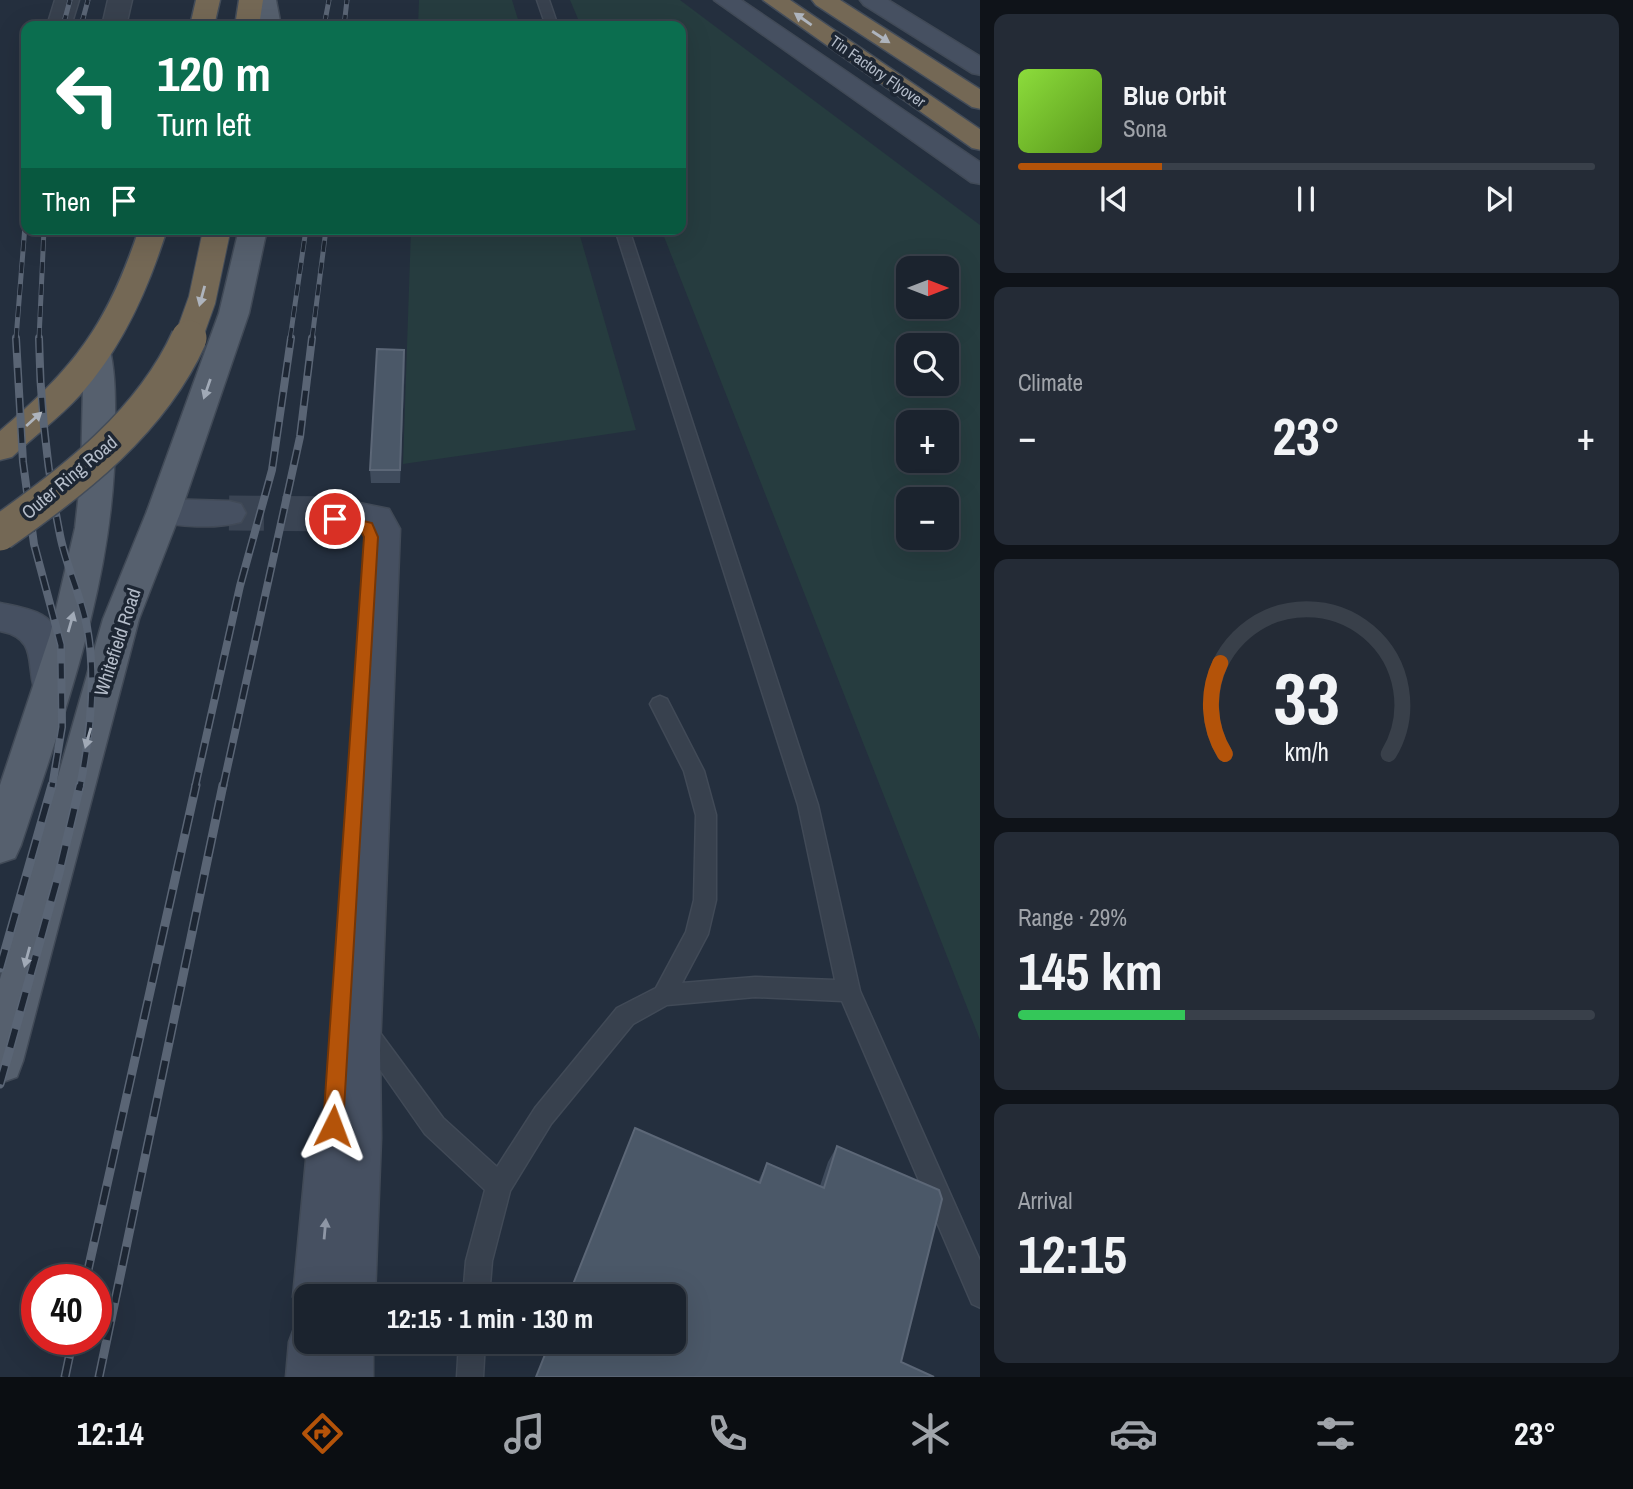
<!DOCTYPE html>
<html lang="en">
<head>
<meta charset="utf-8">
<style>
	:root { --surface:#1b232e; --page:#242b36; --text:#f1f3f6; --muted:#a0a4aa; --line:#39404a; --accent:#b45309 }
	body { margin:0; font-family:"Archivo Narrow",sans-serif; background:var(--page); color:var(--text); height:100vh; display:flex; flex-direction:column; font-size:26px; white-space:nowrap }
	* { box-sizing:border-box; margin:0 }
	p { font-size:23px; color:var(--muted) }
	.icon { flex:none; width:38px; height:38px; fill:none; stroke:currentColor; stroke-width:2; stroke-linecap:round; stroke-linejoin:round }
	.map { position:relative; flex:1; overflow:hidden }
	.drawer { display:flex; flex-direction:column; gap:14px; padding:14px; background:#0f1319; width:653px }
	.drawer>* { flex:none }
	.hud { position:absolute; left:21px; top:21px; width:665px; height:214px; border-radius:14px; box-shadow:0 7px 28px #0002,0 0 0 2px var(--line); background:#0b6e4f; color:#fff; overflow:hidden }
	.needle { width:46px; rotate:90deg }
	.controls { position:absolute; left:896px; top:256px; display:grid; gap:14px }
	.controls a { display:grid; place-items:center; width:63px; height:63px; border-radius:14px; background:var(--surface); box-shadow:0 7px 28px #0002,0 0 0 2px var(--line); font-size:35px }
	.speed { position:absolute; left:21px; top:1264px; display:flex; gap:14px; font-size:35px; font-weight:700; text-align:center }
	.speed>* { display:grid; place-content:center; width:91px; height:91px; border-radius:50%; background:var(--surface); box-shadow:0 7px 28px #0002,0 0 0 2px var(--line); line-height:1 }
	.speed .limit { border:10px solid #d22; background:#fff; color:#111 }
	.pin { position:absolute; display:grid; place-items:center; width:60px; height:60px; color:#fff; margin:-30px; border:4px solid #fff; border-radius:50%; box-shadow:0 2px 7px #0007 }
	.me { position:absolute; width:77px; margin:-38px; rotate:3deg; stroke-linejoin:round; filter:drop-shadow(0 0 5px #0008) }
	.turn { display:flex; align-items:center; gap:24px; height:147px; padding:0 21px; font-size:32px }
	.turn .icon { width:91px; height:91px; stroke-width:2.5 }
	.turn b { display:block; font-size:49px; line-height:60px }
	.then { display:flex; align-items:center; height:66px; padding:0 21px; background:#0003; gap:14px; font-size:26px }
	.big { font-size:52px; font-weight:700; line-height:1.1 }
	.drawer .widget { flex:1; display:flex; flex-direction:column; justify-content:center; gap:10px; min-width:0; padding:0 24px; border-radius:14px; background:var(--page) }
	.drawer .dial { align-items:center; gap:0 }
	.dial svg { height:182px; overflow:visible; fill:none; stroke:var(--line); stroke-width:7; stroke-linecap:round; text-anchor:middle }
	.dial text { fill:var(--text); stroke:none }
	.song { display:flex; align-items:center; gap:21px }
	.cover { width:84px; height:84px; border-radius:10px; background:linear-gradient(135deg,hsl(90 70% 55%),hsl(90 70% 35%)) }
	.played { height:7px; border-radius:4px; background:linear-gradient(90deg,var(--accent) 25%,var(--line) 25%) }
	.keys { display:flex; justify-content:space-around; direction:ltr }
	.heat { display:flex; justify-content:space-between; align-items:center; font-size:38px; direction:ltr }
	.charge { height:10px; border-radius:5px; background:linear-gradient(90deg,#34c759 29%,var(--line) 0) }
	.trip { position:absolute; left:294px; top:1284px; width:392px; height:70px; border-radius:14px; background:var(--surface); box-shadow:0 7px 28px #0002,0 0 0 2px var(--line); font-weight:700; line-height:70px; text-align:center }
	.dock { display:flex; height:112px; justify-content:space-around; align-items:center; background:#0b0e12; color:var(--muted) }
	.dock .icon { width:49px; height:49px }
	.dock .current { color:var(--accent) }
	.dock b { font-size:32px; color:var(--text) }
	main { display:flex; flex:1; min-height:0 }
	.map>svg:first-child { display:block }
	.green { fill:#263c3f; fill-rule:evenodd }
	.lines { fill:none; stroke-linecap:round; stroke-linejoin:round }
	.secondary-tunnel { stroke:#3a4453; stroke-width:35; stroke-dasharray:35 18; stroke-linecap:butt }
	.lane-casing { stroke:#414a57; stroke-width:3 }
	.street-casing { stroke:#414a57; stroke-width:3 }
	.secondary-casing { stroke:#414a57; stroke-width:3 }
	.primary-casing { stroke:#414a57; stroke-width:3 }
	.highway-casing { stroke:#434c59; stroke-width:3 }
	.lane { fill:#38414e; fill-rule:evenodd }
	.street { fill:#38414e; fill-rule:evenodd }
	.secondary { fill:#465061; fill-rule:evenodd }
	.primary { fill:#56606e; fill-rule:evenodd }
	.highway { fill:#746855; fill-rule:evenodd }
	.rail-far2-casing { stroke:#5a6575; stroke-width:5 }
	.rail-far1-casing { stroke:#5a6575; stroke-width:8 }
	.rail-casing { stroke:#5a6575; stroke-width:9 }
	.rail-far2 { stroke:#1d2633; stroke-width:3.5; stroke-dasharray:11; stroke-linecap:butt }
	.rail-far1 { stroke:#1d2633; stroke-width:5; stroke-dasharray:15; stroke-linecap:butt }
	.rail { stroke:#1d2633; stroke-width:6; stroke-dasharray:19; stroke-linecap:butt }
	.highway-bridge-far1-casing { stroke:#434c59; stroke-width:29; stroke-linecap:butt }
	.highway-bridge-casing { stroke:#434c59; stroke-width:38; stroke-linecap:butt }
	.highway-bridge-far1 { stroke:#746855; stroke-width:27 }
	.highway-bridge { stroke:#746855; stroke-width:35 }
	.wall { fill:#3f4b5c }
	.shaded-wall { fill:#2f3b4b }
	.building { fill:#4b5868; stroke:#5c6777; stroke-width:2 }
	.oneway { fill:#aeb4bd }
	.oneway2 { fill:#a1aab7 }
	.oneway3 { fill:#8e96a5 }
	.route { fill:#b45309; stroke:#753606; stroke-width:2 }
	.labels { text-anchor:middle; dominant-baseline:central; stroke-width:7; stroke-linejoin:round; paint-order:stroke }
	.far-street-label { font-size:16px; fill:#b4bcc9; stroke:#1d2633 }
	.street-label { font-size:19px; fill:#b4bcc9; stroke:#1d2633 }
</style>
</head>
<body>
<main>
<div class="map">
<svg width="981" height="1377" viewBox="0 0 981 1377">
	<rect width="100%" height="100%" fill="#242f3e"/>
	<g class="green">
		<path d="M419 0H512L520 26H418Z"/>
		<path d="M570 0H680L980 225V1040L661 229H681V26H581ZM908 268H947V306H908ZM908 345H947V383H908ZM908 422H947V460H908ZM908 499H947V537H908Z"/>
		<path d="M411 229H578L636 430 403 464Z"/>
	</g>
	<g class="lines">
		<path class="secondary-tunnel" d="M229 513 332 514"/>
		<defs>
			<g id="lane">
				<path d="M537 0H549L558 26H546Z"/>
				<path d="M615 229H629L818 805 860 991 981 1263V1308L972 1304 842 1001 755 997 667 1005 633 1024 551 1124 510 1191 492 1261 489 1297H463L466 1261 485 1190 425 1134 355 1034 359 1026 367 1023 375 1026 443 1118 497 1167 535 1108 617 1008 656 988 686 932 694 900 696 815 684 771 650 704 653 699 660 696 667 699 704 771 716 815V900L708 934 682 983 755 977 835 980 798 805Z"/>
				<path d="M459 1342H485L483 1377H457Z"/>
			</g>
			<g id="street">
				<path d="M55 0H79L71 26H47Z"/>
				<path d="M108 0H132L126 26H102Z"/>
			</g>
			<g id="secondary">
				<path d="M714 0H741L981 163V184L971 182Z"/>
				<path d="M860 0H888L981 57V75L972 73 864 5Z"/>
				<path d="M164 499 229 501 241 504 246 513 241 522C216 529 177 527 152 520L147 511 152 502Z"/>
				<path d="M339 499 389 509 400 529 380 1050 381 1138 375 1297H306V1318L301 1315 293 1297 307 1150 314 1133 333 1127 334 1050 366 529 320 523 315 514 320 505Z"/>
				<path d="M0 603C14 606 29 608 42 615 66 629 78 675 66 699L52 703 38 699C23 670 42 639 0 631Z"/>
				<path d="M306 1319V1342H373V1377H286L289 1342 296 1323Z"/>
			</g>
			<g id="primary">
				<path d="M252 0H276L281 26H257Z"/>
				<path d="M239 229H267L249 313 181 511 139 619 23 1061 17 1077 0 1083V979L103 619 147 511 219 313Z"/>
				<path d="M95 345 106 348 111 355C116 381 115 408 115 435 115 578 65 711 21 845L15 858 0 863V785L50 635 75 528 81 474 83 387 79 355 84 348Z"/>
			</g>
			<g id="highway">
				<path d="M196 0H220L214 26H190Z"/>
				<path d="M239 0H263L259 26H235Z"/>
				<path d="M763 0H790L981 130V150L972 148Z"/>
				<path d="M812 0H840L981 90V109L972 107 816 5Z"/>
				<path d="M139 229H167C148 290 122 348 80 395 59 418 34 436 12 457L0 460V431C76 366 107 325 139 229Z"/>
			</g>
		</defs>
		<use href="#lane" class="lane-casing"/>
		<use href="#street" class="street-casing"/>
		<use href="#secondary" class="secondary-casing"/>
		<use href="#primary" class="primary-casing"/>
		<use href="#highway" class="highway-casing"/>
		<use href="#lane" class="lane"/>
		<use href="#street" class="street"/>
		<use href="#secondary" class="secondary"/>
		<use href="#primary" class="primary"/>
		<use href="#highway" class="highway"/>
		<defs>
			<g id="rail-far2">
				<path d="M63 26 70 0"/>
				<path d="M81 26 88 0"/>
				<path d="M324 26 329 0"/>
				<path d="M344 26 347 0"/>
				<path d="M16 339 26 213"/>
				<path d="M39 339 44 229"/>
				<path d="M290 339 306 229"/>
				<path d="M312 339 326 229"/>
			</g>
			<g id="rail-far1">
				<path d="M16 338 23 462 34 544 61 645 62 727 52 787"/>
				<path d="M39 338C40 403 47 470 60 535 66 566 81 596 87 627 97 679 90 736 80 787"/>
				<path d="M195 787 240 586 272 470 291 338"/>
				<path d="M223 787 300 437 312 338"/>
			</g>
			<g id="rail">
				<path d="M0 968 52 785"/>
				<path d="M0 1084 59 873 80 785"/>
				<path d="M86 1279 196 785"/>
				<path d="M65 1377 73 1339"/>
				<path d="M99 1377 223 785"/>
			</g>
		</defs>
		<use href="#rail-far2" class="rail-far2-casing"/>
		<use href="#rail-far1" class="rail-far1-casing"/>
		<use href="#rail" class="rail-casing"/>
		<use href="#rail-far2" class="rail-far2"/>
		<use href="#rail-far1" class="rail-far1"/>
		<use href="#rail" class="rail"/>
		<defs>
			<path id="highway-bridge-far1" d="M188 339 202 300 217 229"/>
			<path id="highway-bridge" d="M0 533C74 481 151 422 189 338"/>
		</defs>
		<use href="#highway-bridge-far1" class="highway-bridge-far1-casing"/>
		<use href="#highway-bridge" class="highway-bridge-casing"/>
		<use href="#highway-bridge-far1" class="highway-bridge-far1"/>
		<use href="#highway-bridge" class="highway-bridge"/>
	</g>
	<g class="wall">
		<path d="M404 350 405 363 400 483H371L370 470Z"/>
		<path d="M837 1146 939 1190 536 1377 758 1182 767 1163 820 1186 828 1162Z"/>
	</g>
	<path class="shaded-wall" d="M404 350 405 363 400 483V470Z"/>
	<g class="building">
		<path d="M377 349 404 350 400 470H370Z"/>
		<path d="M635 1128 760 1183 767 1163 824 1188 837 1146 939 1190 942 1199 901 1362 934 1377H536L550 1342H674V1297H568Z"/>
	</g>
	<defs><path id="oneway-solid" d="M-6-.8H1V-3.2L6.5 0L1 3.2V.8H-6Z" transform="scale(1.75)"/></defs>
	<g class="oneway">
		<use href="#oneway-solid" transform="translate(803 19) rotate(-145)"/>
		<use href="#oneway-solid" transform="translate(881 37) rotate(33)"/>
		<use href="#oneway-solid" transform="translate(202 296) rotate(105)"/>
		<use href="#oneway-solid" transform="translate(34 419) rotate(-42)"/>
	</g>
	<g class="oneway2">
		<use href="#oneway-solid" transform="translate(207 389) rotate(109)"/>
		<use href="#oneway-solid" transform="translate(71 622) rotate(-74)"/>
		<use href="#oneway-solid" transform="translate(88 738) rotate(106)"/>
		<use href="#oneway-solid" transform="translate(27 957) rotate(105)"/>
	</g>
	<use class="oneway3" href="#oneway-solid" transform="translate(325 1229) rotate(-85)"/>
	<path class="route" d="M335 514 372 523 378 537 343 1126 340 1133 333 1136 326 1133 323 1126 364 537 361 531 330 523 328 519 330 515Z"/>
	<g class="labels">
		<g class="far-street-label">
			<text transform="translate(878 71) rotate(35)">Tin Factory Flyover</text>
		</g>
		<g class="street-label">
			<text transform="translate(69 477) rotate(-40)">Outer Ring Road</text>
			<text transform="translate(117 642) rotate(-72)">Whitefield Road</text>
		</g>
	</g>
</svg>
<div class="controls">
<a><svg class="needle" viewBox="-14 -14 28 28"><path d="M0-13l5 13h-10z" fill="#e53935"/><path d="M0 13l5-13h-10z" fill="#a0a4aa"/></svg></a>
<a><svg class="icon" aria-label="search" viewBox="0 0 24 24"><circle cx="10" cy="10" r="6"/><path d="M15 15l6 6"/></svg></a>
<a>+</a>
<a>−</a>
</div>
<div class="speed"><div class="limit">40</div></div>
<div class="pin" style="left:335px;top:519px;background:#d93025"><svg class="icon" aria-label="arrive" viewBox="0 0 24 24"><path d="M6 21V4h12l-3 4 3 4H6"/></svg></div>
<svg class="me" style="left:333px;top:1126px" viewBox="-20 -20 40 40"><path d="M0-17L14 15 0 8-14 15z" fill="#b45309" stroke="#fff" stroke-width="4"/></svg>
<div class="trip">12:15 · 1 min · 130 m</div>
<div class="hud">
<div class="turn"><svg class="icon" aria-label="left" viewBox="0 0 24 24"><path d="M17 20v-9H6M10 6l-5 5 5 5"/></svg><div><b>120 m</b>Turn left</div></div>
<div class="then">Then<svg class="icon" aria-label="arrive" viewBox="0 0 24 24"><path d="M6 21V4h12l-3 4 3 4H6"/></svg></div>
</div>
</div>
<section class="drawer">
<div class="widget">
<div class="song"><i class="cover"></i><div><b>Blue Orbit</b><p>Sona</p></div></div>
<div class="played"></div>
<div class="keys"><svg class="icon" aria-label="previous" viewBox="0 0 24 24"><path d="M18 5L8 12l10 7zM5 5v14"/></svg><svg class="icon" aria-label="pause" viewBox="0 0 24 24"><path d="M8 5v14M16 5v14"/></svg><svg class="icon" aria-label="next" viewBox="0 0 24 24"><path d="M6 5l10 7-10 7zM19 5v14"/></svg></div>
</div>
<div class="widget"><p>Climate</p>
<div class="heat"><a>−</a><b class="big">23°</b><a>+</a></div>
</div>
<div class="widget dial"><svg viewBox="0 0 100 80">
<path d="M14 69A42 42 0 1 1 86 69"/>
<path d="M14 69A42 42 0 0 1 12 29" stroke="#b45309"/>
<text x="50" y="56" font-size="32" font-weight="700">33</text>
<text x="50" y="72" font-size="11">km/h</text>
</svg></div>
<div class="widget"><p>Range · 29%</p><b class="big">145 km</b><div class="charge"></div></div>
<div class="widget"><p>Arrival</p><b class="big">12:15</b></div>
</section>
</main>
<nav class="dock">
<b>12:14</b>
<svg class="icon current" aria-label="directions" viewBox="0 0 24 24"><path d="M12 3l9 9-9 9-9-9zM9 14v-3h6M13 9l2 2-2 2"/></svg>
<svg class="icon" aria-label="music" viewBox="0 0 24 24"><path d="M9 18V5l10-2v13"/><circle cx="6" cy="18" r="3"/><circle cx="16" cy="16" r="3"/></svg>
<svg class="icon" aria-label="phone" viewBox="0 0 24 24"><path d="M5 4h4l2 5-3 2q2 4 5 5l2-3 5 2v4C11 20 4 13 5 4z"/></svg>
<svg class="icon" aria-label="climate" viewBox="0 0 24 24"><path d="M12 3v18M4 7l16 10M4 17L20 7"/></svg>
<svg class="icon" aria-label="car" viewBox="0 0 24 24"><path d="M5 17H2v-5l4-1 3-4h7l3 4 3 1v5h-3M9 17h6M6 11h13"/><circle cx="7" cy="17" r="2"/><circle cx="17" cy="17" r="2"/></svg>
<svg class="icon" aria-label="filters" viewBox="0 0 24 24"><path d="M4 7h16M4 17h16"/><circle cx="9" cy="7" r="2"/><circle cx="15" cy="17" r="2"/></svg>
<b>23°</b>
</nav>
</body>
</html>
